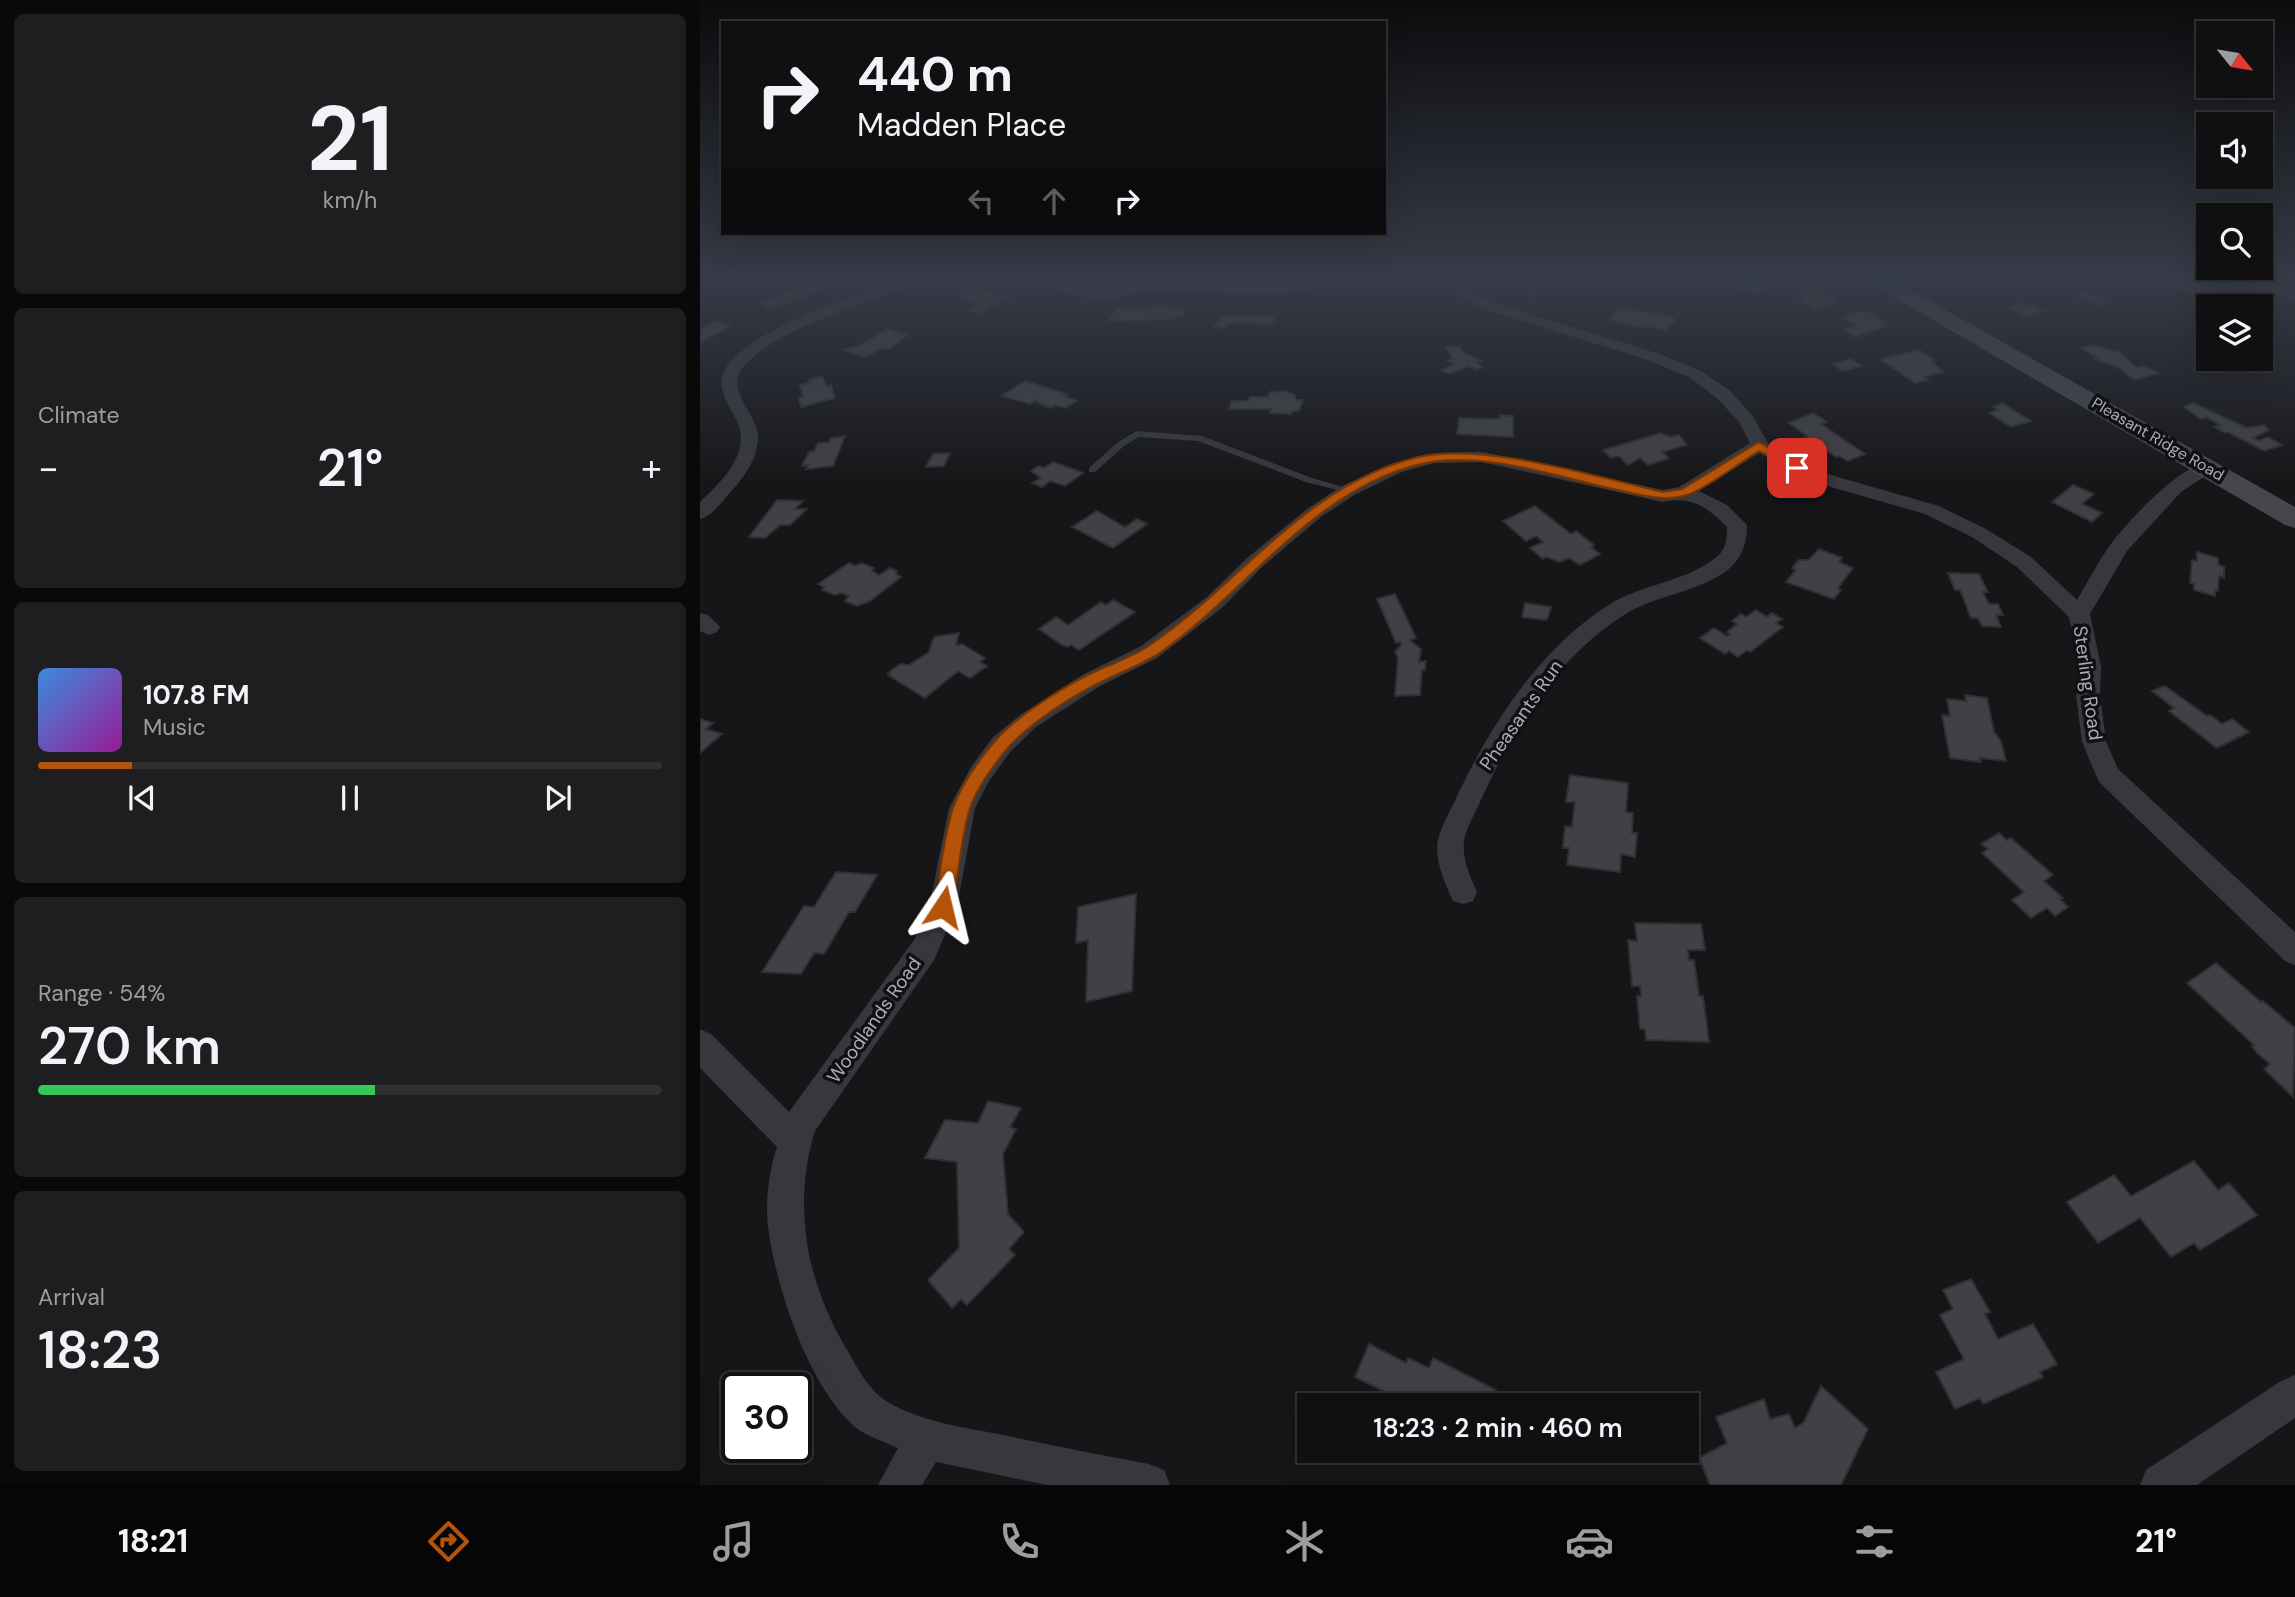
<!DOCTYPE html>
<html lang="en">
<head>
<meta charset="utf-8">
<style>
	:root { --surface:#101012; --page:#1e1e20; --text:#f1f3f6; --muted:#9c9d9f; --line:#303032; --accent:#b45309 }
	body { margin:0; font-family:"DM Sans",sans-serif; background:var(--page); color:var(--text); height:100vh; display:flex; flex-direction:column; font-size:26px; white-space:nowrap }
	* { box-sizing:border-box; margin:0 }
	p { font-size:23px; color:var(--muted) }
	.icon { flex:none; width:38px; height:38px; fill:none; stroke:currentColor; stroke-width:2; stroke-linecap:round; stroke-linejoin:round }
	.map { position:relative; flex:1; overflow:hidden }
	.side { display:flex; flex-direction:column; gap:14px; padding:14px; background:#09090a; width:700px }
	.side>* { flex:none }
	.hud { position:absolute; left:21px; top:21px; width:665px; height:214px; border-radius:0px; box-shadow:0 7px 28px #0002,0 0 0 2px var(--line); background:#101012; color:var(--text); overflow:hidden }
	.needle { width:46px; rotate:120deg }
	.fabs { position:absolute; left:1496px; top:21px; display:grid; gap:14px }
	.fabs a { display:grid; place-items:center; width:77px; height:77px; border-radius:0px; background:var(--surface); box-shadow:0 7px 28px #0002,0 0 0 2px var(--line); font-size:35px }
	.speed { position:absolute; left:21px; top:1372px; display:flex; gap:14px; font-size:35px; font-weight:700; text-align:center }
	.speed>* { display:grid; place-content:center; width:91px; height:91px; border-radius:50%; background:var(--surface); box-shadow:0 7px 28px #0002,0 0 0 2px var(--line); line-height:1 }
	.speed .limit { border:4px solid #111; border-radius:10px; background:#fff; color:#111 }
	.pin { position:absolute; display:grid; place-items:center; width:60px; height:60px; color:#fff; margin:-30px; border-radius:14px; box-shadow:0 4px 10px #0006 }
	.me { position:absolute; width:77px; margin:-38px; rotate:10deg; stroke-linejoin:round; filter:drop-shadow(0 0 5px #0008) }
	.turn { display:flex; align-items:center; gap:24px; height:147px; padding:0 21px; font-size:32px }
	.turn .icon { width:91px; height:91px; stroke-width:2.5 }
	.turn b { display:block; font-size:49px; line-height:60px }
	.lanes { display:flex; align-items:center; height:66px; padding:0 21px; background:#0003; justify-content:center; gap:35px; direction:ltr }
	.lanes .off { opacity:.35 }
	.big { font-size:52px; font-weight:600; line-height:1.1 }
	.side .widget { flex:1; display:flex; flex-direction:column; justify-content:center; gap:10px; min-width:0; padding:0 24px; border-radius:10px; background:var(--page) }
	.side .dial { align-items:center; gap:0 }
	.dial b { font-size:91px; line-height:1 }
	.song { display:flex; align-items:center; gap:21px }
	.cover { width:84px; height:84px; border-radius:10px; background:linear-gradient(135deg,hsl(210 70% 55%),hsl(300 70% 35%)) }
	.played { height:7px; border-radius:4px; background:linear-gradient(90deg,var(--accent) 15%,var(--line) 15%) }
	.keys { display:flex; justify-content:space-around; direction:ltr }
	.heat { display:flex; justify-content:space-between; align-items:center; font-size:38px; direction:ltr }
	.charge { height:10px; border-radius:5px; background:linear-gradient(90deg,#34c759 54%,var(--line) 0) }
	.trip { position:absolute; left:597px; top:1393px; width:402px; height:70px; border-radius:0px; background:var(--surface); box-shadow:0 7px 28px #0002,0 0 0 2px var(--line); font-weight:600; line-height:70px; text-align:center }
	.tab-bar { display:flex; height:112px; justify-content:space-around; align-items:center; background:#060607; color:var(--muted) }
	.tab-bar .icon { width:49px; height:49px }
	.tab-bar .current { color:var(--accent) }
	.tab-bar b { font-size:32px; color:var(--text) }
	main { display:flex; flex:1; min-height:0 }
	.map>svg:first-child { display:block }
	.building { fill:#404145; stroke:#303034; stroke-width:2 }
	.lines { fill:none; stroke-linecap:round; stroke-linejoin:round }
	.lane { fill:#37383d; fill-rule:evenodd }
	.street { fill:#37383d; fill-rule:evenodd }
	.secondary { fill:#45474d; fill-rule:evenodd }
	.route { fill:#b45309; stroke:#753606; stroke-width:2 }
	.labels { text-anchor:middle; dominant-baseline:central; stroke-width:7; stroke-linejoin:round; paint-order:stroke }
	.far-street-label { font-size:16px; fill:#a8adb8; stroke:#111113 }
	.street-label { font-size:19px; fill:#a8adb8; stroke:#111113 }
</style>
</head>
<body>
<main>
<section class="side">
<div class="widget dial"><b>21</b><p>km/h</p></div>
<div class="widget"><p>Climate</p>
<div class="heat"><a>−</a><b class="big">21°</b><a>+</a></div>
</div>
<div class="widget">
<div class="song"><i class="cover"></i><div><b>107.8 FM</b><p>Music</p></div></div>
<div class="played"></div>
<div class="keys"><svg class="icon" aria-label="previous" viewBox="0 0 24 24"><path d="M18 5L8 12l10 7zM5 5v14"/></svg><svg class="icon" aria-label="pause" viewBox="0 0 24 24"><path d="M8 5v14M16 5v14"/></svg><svg class="icon" aria-label="next" viewBox="0 0 24 24"><path d="M6 5l10 7-10 7zM19 5v14"/></svg></div>
</div>
<div class="widget"><p>Range · 54%</p><b class="big">270 km</b><div class="charge"></div></div>
<div class="widget"><p>Arrival</p><b class="big">18:23</b></div>
</section>
<div class="map">
<svg width="1595" height="1485" viewBox="0 0 1595 1485">
	<rect width="100%" height="100%" fill="#161618"/>
	<g class="building">
		<path d="M802 278H832L857 284 836 291 841 293 831 297 822 292 829 289Z"/>
		<path d="M1037 278H1056L1062 281 1084 278 1092 281 1053 293 1048 290 1043 292 1027 283 1040 279Z"/>
		<path d="M1463 278 1481 279 1507 287 1493 293 1472 286 1475 284 1461 280Z"/>
		<path d="M112 284 121 290 84 305 68 308 60 303Z"/>
		<path d="M272 285 298 296 310 298 278 313 269 310 279 305 260 296 268 292 261 290Z"/>
		<path d="M1109 287 1134 300 1135 302 1115 309 1097 299 1105 296 1097 292Z"/>
		<path d="M1382 292 1406 298 1403 305 1378 298Z"/>
		<path d="M1320 303 1326 306 1332 304 1345 311 1325 317 1307 307Z"/>
		<path d="M467 307 484 310 482 316H475L474 319 409 321 416 309Z"/>
		<path d="M917 309 954 313 976 319 967 330 945 326 944 328 910 320Z"/>
		<path d="M1165 310 1186 323 1182 324 1185 326 1155 337 1144 330 1157 326 1142 317Z"/>
		<path d="M522 315 561 316 575 318 572 324 540 323 527 324 525 328 514 327Z"/>
		<path d="M16 321 30 326 0 343V330Z"/>
		<path d="M187 329 207 335 190 349 183 348 165 357 144 350 161 345Z"/>
		<path d="M1393 345 1419 352 1437 368 1444 366 1458 373 1435 380 1419 368 1395 359 1398 358 1381 348Z"/>
		<path d="M760 346 762 352 781 361 776 363 783 367 776 370 768 366 749 374 742 370 754 364 748 360 752 359 746 347Z"/>
		<path d="M1219 350 1235 360 1231 361 1244 372 1224 377 1228 380 1215 383 1180 359Z"/>
		<path d="M1151 359 1162 366 1142 371 1132 364Z"/>
		<path d="M122 376 127 387 131 385 135 398 101 407 99 398 103 396 100 385 109 383 108 380Z"/>
		<path d="M325 381 361 392 368 395 365 397 377 401 365 408 355 405 350 408 335 401 330 404 302 396Z"/>
		<path d="M585 391 595 395 596 400H603L599 411H592L591 414 570 413 571 409H529L532 401H548L550 397H568L570 392Z"/>
		<path d="M1303 403 1310 408 1331 421 1311 427 1289 413 1298 410 1293 407Z"/>
		<path d="M1493 403 1547 428 1564 425 1569 430 1553 438 1559 441 1568 437 1582 445 1564 451 1528 432 1525 433 1515 427 1520 425 1506 417 1501 419 1484 407Z"/>
		<path d="M1113 413 1127 422 1121 424 1165 454 1148 461 1139 456 1136 457 1105 437 1107 436 1089 423Z"/>
		<path d="M800 415 813 416V437L757 434 759 418 799 419Z"/>
		<path d="M961 433 970 437 979 435 987 445 962 452 969 458 948 465 940 458 928 465 919 456 911 458 903 450Z"/>
		<path d="M145 436 133 466 106 469 108 465 102 466 109 452 114 451 118 443 129 442 131 438Z"/>
		<path d="M250 453 244 466 226 467 233 454Z"/>
		<path d="M353 462 381 472 383 473 365 486 350 481 342 487 332 483 341 478 331 471 338 466 344 468Z"/>
		<path d="M1373 485 1394 494 1382 504 1402 513 1392 522 1352 502Z"/>
		<path d="M77 500 103 501 95 509H107L90 525H80L65 538 49 537Z"/>
		<path d="M835 506 871 534 876 531 894 545 891 547 900 554 880 565 869 558 860 562 846 557 843 559 830 548 843 542 836 536 826 541 803 521Z"/>
		<path d="M397 511 425 527 437 519 447 524 413 548 372 527Z"/>
		<path d="M1119 549 1142 558 1139 562 1153 568 1138 588 1141 590 1134 599 1086 582 1096 570 1092 568 1099 560H1109Z"/>
		<path d="M1497 552 1518 558V565L1524 567V578L1519 576 1518 591 1515 590V596L1494 590V584L1490 583 1492 560 1497 561Z"/>
		<path d="M149 563 155 566 162 563 174 568 172 571 179 575 190 568 197 571 196 574 201 577 170 601 157 606 145 601 149 596 141 593 135 595 122 590 124 587 118 584Z"/>
		<path d="M1248 573 1279 574 1288 592H1283L1289 604H1298L1303 615H1296L1301 627 1282 626 1278 618H1271L1260 590H1255Z"/>
		<path d="M695 594 716 638 710 640 721 649 719 662 726 661 725 670H722L720 695 695 696 698 658 695 652 701 645 700 642 696 643 677 599Z"/>
		<path d="M413 600 435 612 379 650 371 645 368 647 362 645 339 629 356 617 368 625 401 602 406 605Z"/>
		<path d="M825 603 851 607 848 617 846 620 822 617Z"/>
		<path d="M1056 610 1067 617 1072 613 1082 619 1076 623 1083 627 1050 652 1047 650 1038 657 1029 651 1025 654 1000 638 1014 628 1027 636 1030 634 1027 632 1037 624 1032 621 1041 614 1046 617Z"/>
		<path d="M259 633 256 645 262 644 285 658 280 662 287 666 270 678 258 671 225 698 188 675 190 674 188 673 200 664 209 665 229 652 234 637Z"/>
		<path d="M1465 686 1507 716 1510 715 1522 724 1532 719 1549 732 1517 748 1469 711 1474 708 1452 691Z"/>
		<path d="M1265 695 1287 698 1294 732 1301 741 1306 761 1280 758 1281 762 1250 758 1242 715 1250 716 1247 699 1266 701Z"/>
		<path d="M0 719 13 723 6 729 22 734 0 753Z"/>
		<path d="M870 775 928 783 926 812 933 813 932 833H937L935 857 921 854 920 872 867 865 869 848H863L865 826 872 827 875 802H866Z"/>
		<path d="M1299 833 1307 840 1311 838 1353 875 1344 881 1363 898 1360 899 1368 907 1355 916 1347 908 1331 918 1312 900 1324 892 1282 853 1288 849 1281 844Z"/>
		<path d="M136 872 177 875 155 912H149L124 954 114 953 101 974 62 972 104 906 114 907Z"/>
		<path d="M436 894 432 991 386 1002 388 940 376 943 378 907Z"/>
		<path d="M935 923 1001 924 1005 950H988L989 960H994L999 996H1003L1009 1042 946 1040 945 1029H940L937 996H941L940 986H932L928 940 937 941Z"/>
		<path d="M1516 963 1561 1002 1563 1001 1595 1028 1593 1097 1564 1069 1570 1064 1557 1053 1552 1046 1554 1045 1487 983Z"/>
		<path d="M288 1101 321 1108 310 1127 316 1129 303 1154 308 1214 324 1232 309 1249 315 1255 267 1305 261 1299 252 1308 228 1280 259 1248 257 1162 225 1158 245 1120 278 1123Z"/>
		<path d="M1494 1161 1518 1190 1529 1183 1557 1215 1500 1250 1494 1243 1471 1257 1440 1218 1398 1243 1367 1202 1414 1175 1431 1196Z"/>
		<path d="M1271 1279 1290 1312 1285 1314 1298 1339 1333 1324 1357 1364 1340 1372 1343 1377 1283 1404 1280 1398 1255 1409 1236 1372 1264 1359 1240 1315 1253 1309 1243 1290Z"/>
		<path d="M669 1344 706 1363 708 1358 729 1368 733 1358 796 1390 791 1405H689L683 1403 687 1393 655 1377Z"/>
		<path d="M1121 1386 1168 1429 1141 1485H1010L999 1458 1027 1443 1016 1417 1064 1399 1070 1419 1089 1414 1095 1428 1104 1422Z"/>
	</g>
	<g class="lines">
		<path class="lane" d="M437 431 502 436 612 478 654 490 649 493 606 482 498 441 439 437 424 446 395 472H389V468L418 442Z"/>
		<g class="street">
			<path d="M206 278H225C215 288 195 291 181 296 143 310 64 337 41 370 27 391 56 414 58 435 59 458 43 479 28 495 20 504 12 516 0 519V502C19 484 46 459 40 430 37 417 28 407 24 395 22 389 20 380 23 374 39 331 163 293 206 278Z"/>
			<path d="M330 278H350L407 291 438 283 465 282 594 285 616 278H636C604 308 485 285 439 291 428 293 418 299 407 299 391 300 341 289 330 278Z"/>
			<path d="M754 278H769L763 284 766 288 791 302 960 354 1001 371 1030 391 1053 416 1067 442 1076 450 1131 475 1239 506 1286 529 1331 557 1377 600C1388 581 1398 562 1411 544 1426 523 1487 457 1513 463L1516 467 1513 471 1481 492 1427 551 1390 614 1401 667 1400 695 1406 742 1418 769 1595 932V965L1585 961 1399 782 1382 742 1376 695 1379 667 1369 617 1317 567 1272 537 1225 514 1117 483 1059 453 999 491 1027 505 1047 525C1047 542 1043 556 1030 568 1000 593 957 594 924 615 857 657 812 731 780 802 775 814 766 828 764 841 762 859 770 876 777 892L773 901 763 904 753 901C745 883 734 860 738 840 741 825 751 810 757 796 792 723 839 650 907 606 940 584 983 583 1014 559 1026 551 1027 540 1027 527 1007 507 992 496 963 502L782 462 734 463 702 472 656 494 621 517 561 568 523 607 457 658 400 686 336 727 311 751 289 781 275 808 257 907 234 960 115 1131C91 1209 108 1287 150 1355 159 1371 170 1391 186 1401 221 1422 263 1427 303 1435 351 1445 400 1455 449 1464L464 1470 470 1485H347L236 1462 222 1485H178L198 1448C185 1442 166 1436 155 1427 108 1386 76 1287 68 1227 65 1203 69 1170 77 1147L0 1068V1029L11 1034 89 1112 214 940 229 907 249 808 271 767 293 737 320 715 384 674 441 646 507 597 547 558 607 509 642 486 690 464 734 453 782 452 963 490 979 487 1050 443 1039 422 1018 399 989 377 948 360 781 308 755 294 749 283Z"/>
			<path d="M1528 278H1549L1595 291V300L1530 281Z"/>
			<path d="M0 613 8 615 20 627 17 632 9 635 0 631Z"/>
			<path d="M1595 1375V1418L1497 1485H1440L1446 1470 1581 1381Z"/>
		</g>
		<path class="secondary" d="M1165 278H1189L1595 507V528L1585 525 1168 282Z"/>
	</g>
	<linearGradient id="sky" x2="0" y2="1"><stop stop-color="#0c0c0d"/><stop offset="0.57" stop-color="#363c48"/><stop offset="1" stop-color="#363c48" stop-opacity="0"/></linearGradient>
	<rect width="1595" height="486" fill="url(#sky)"/>
	<path class="route" d="M1059 442 1103 468 1093 470 1059 451C1040 462 1006 489 987 495 961 503 935 493 909 488 852 475 779 450 721 464 613 489 545 594 458 654 440 665 419 673 401 682 372 696 327 725 306 750 293 766 277 788 270 808 261 836 258 878 253 907L250 913 243 916 237 913 234 907C240 875 243 840 253 808 261 785 279 760 295 741 316 717 361 688 390 674 409 665 430 658 447 647 539 586 605 484 718 457 784 442 896 477 963 492L982 489Z"/>
	<g class="labels">
		<g class="far-street-label">
			<text transform="translate(1458 439) rotate(30)">Pleasant Ridge Road</text>
		</g>
		<g class="street-label">
			<text transform="translate(1388 683) rotate(82)">Sterling Road</text>
			<text transform="translate(821 715) rotate(-55)">Pheasants Run</text>
			<text transform="translate(174 1020) rotate(-55)">Woodlands Road</text>
		</g>
	</g>
</svg>
<div class="fabs">
<a><svg class="needle" viewBox="-14 -14 28 28"><path d="M0-13l5 13h-10z" fill="#e53935"/><path d="M0 13l5-13h-10z" fill="#9c9d9f"/></svg></a>
<a><svg class="icon" aria-label="sound" viewBox="0 0 24 24"><path d="M4 9h4l5-4v14l-5-4H4zM17 9q2 3 0 6"/></svg></a>
<a><svg class="icon" aria-label="search" viewBox="0 0 24 24"><circle cx="10" cy="10" r="6"/><path d="M15 15l6 6"/></svg></a>
<a><svg class="icon" aria-label="layers" viewBox="0 0 24 24"><path d="M12 4l9 5-9 5-9-5zM3 14l9 5 9-5"/></svg></a>
</div>
<div class="speed"><div class="limit">30</div></div>
<div class="pin" style="left:1097px;top:468px;background:#d93025"><svg class="icon" aria-label="arrive" viewBox="0 0 24 24"><path d="M6 21V4h12l-3 4 3 4H6"/></svg></div>
<svg class="me" style="left:243px;top:907px" viewBox="-20 -20 40 40"><path d="M0-17L14 15 0 8-14 15z" fill="#b45309" stroke="#fff" stroke-width="4"/></svg>
<div class="trip">18:23 · 2 min · 460 m</div>
<div class="hud">
<div class="turn"><svg class="icon" aria-label="right" viewBox="0 0 24 24"><path d="M7 20v-9h11M14 6l5 5-5 5"/></svg><div><b>440 m</b>Madden Place</div></div>
<div class="lanes"><svg class="icon off" aria-label="left" viewBox="0 0 24 24"><path d="M17 20v-9H6M10 6l-5 5 5 5"/></svg><svg class="icon off" aria-label="ahead" viewBox="0 0 24 24"><path d="M12 20V5M6 11l6-6 6 6"/></svg><svg class="icon" aria-label="right" viewBox="0 0 24 24"><path d="M7 20v-9h11M14 6l5 5-5 5"/></svg></div>
</div>
</div>
</main>
<nav class="tab-bar">
<b>18:21</b>
<svg class="icon current" aria-label="directions" viewBox="0 0 24 24"><path d="M12 3l9 9-9 9-9-9zM9 14v-3h6M13 9l2 2-2 2"/></svg>
<svg class="icon" aria-label="music" viewBox="0 0 24 24"><path d="M9 18V5l10-2v13"/><circle cx="6" cy="18" r="3"/><circle cx="16" cy="16" r="3"/></svg>
<svg class="icon" aria-label="phone" viewBox="0 0 24 24"><path d="M5 4h4l2 5-3 2q2 4 5 5l2-3 5 2v4C11 20 4 13 5 4z"/></svg>
<svg class="icon" aria-label="climate" viewBox="0 0 24 24"><path d="M12 3v18M4 7l16 10M4 17L20 7"/></svg>
<svg class="icon" aria-label="car" viewBox="0 0 24 24"><path d="M5 17H2v-5l4-1 3-4h7l3 4 3 1v5h-3M9 17h6M6 11h13"/><circle cx="7" cy="17" r="2"/><circle cx="17" cy="17" r="2"/></svg>
<svg class="icon" aria-label="filters" viewBox="0 0 24 24"><path d="M4 7h16M4 17h16"/><circle cx="9" cy="7" r="2"/><circle cx="15" cy="17" r="2"/></svg>
<b>21°</b>
</nav>
</body>
</html>
